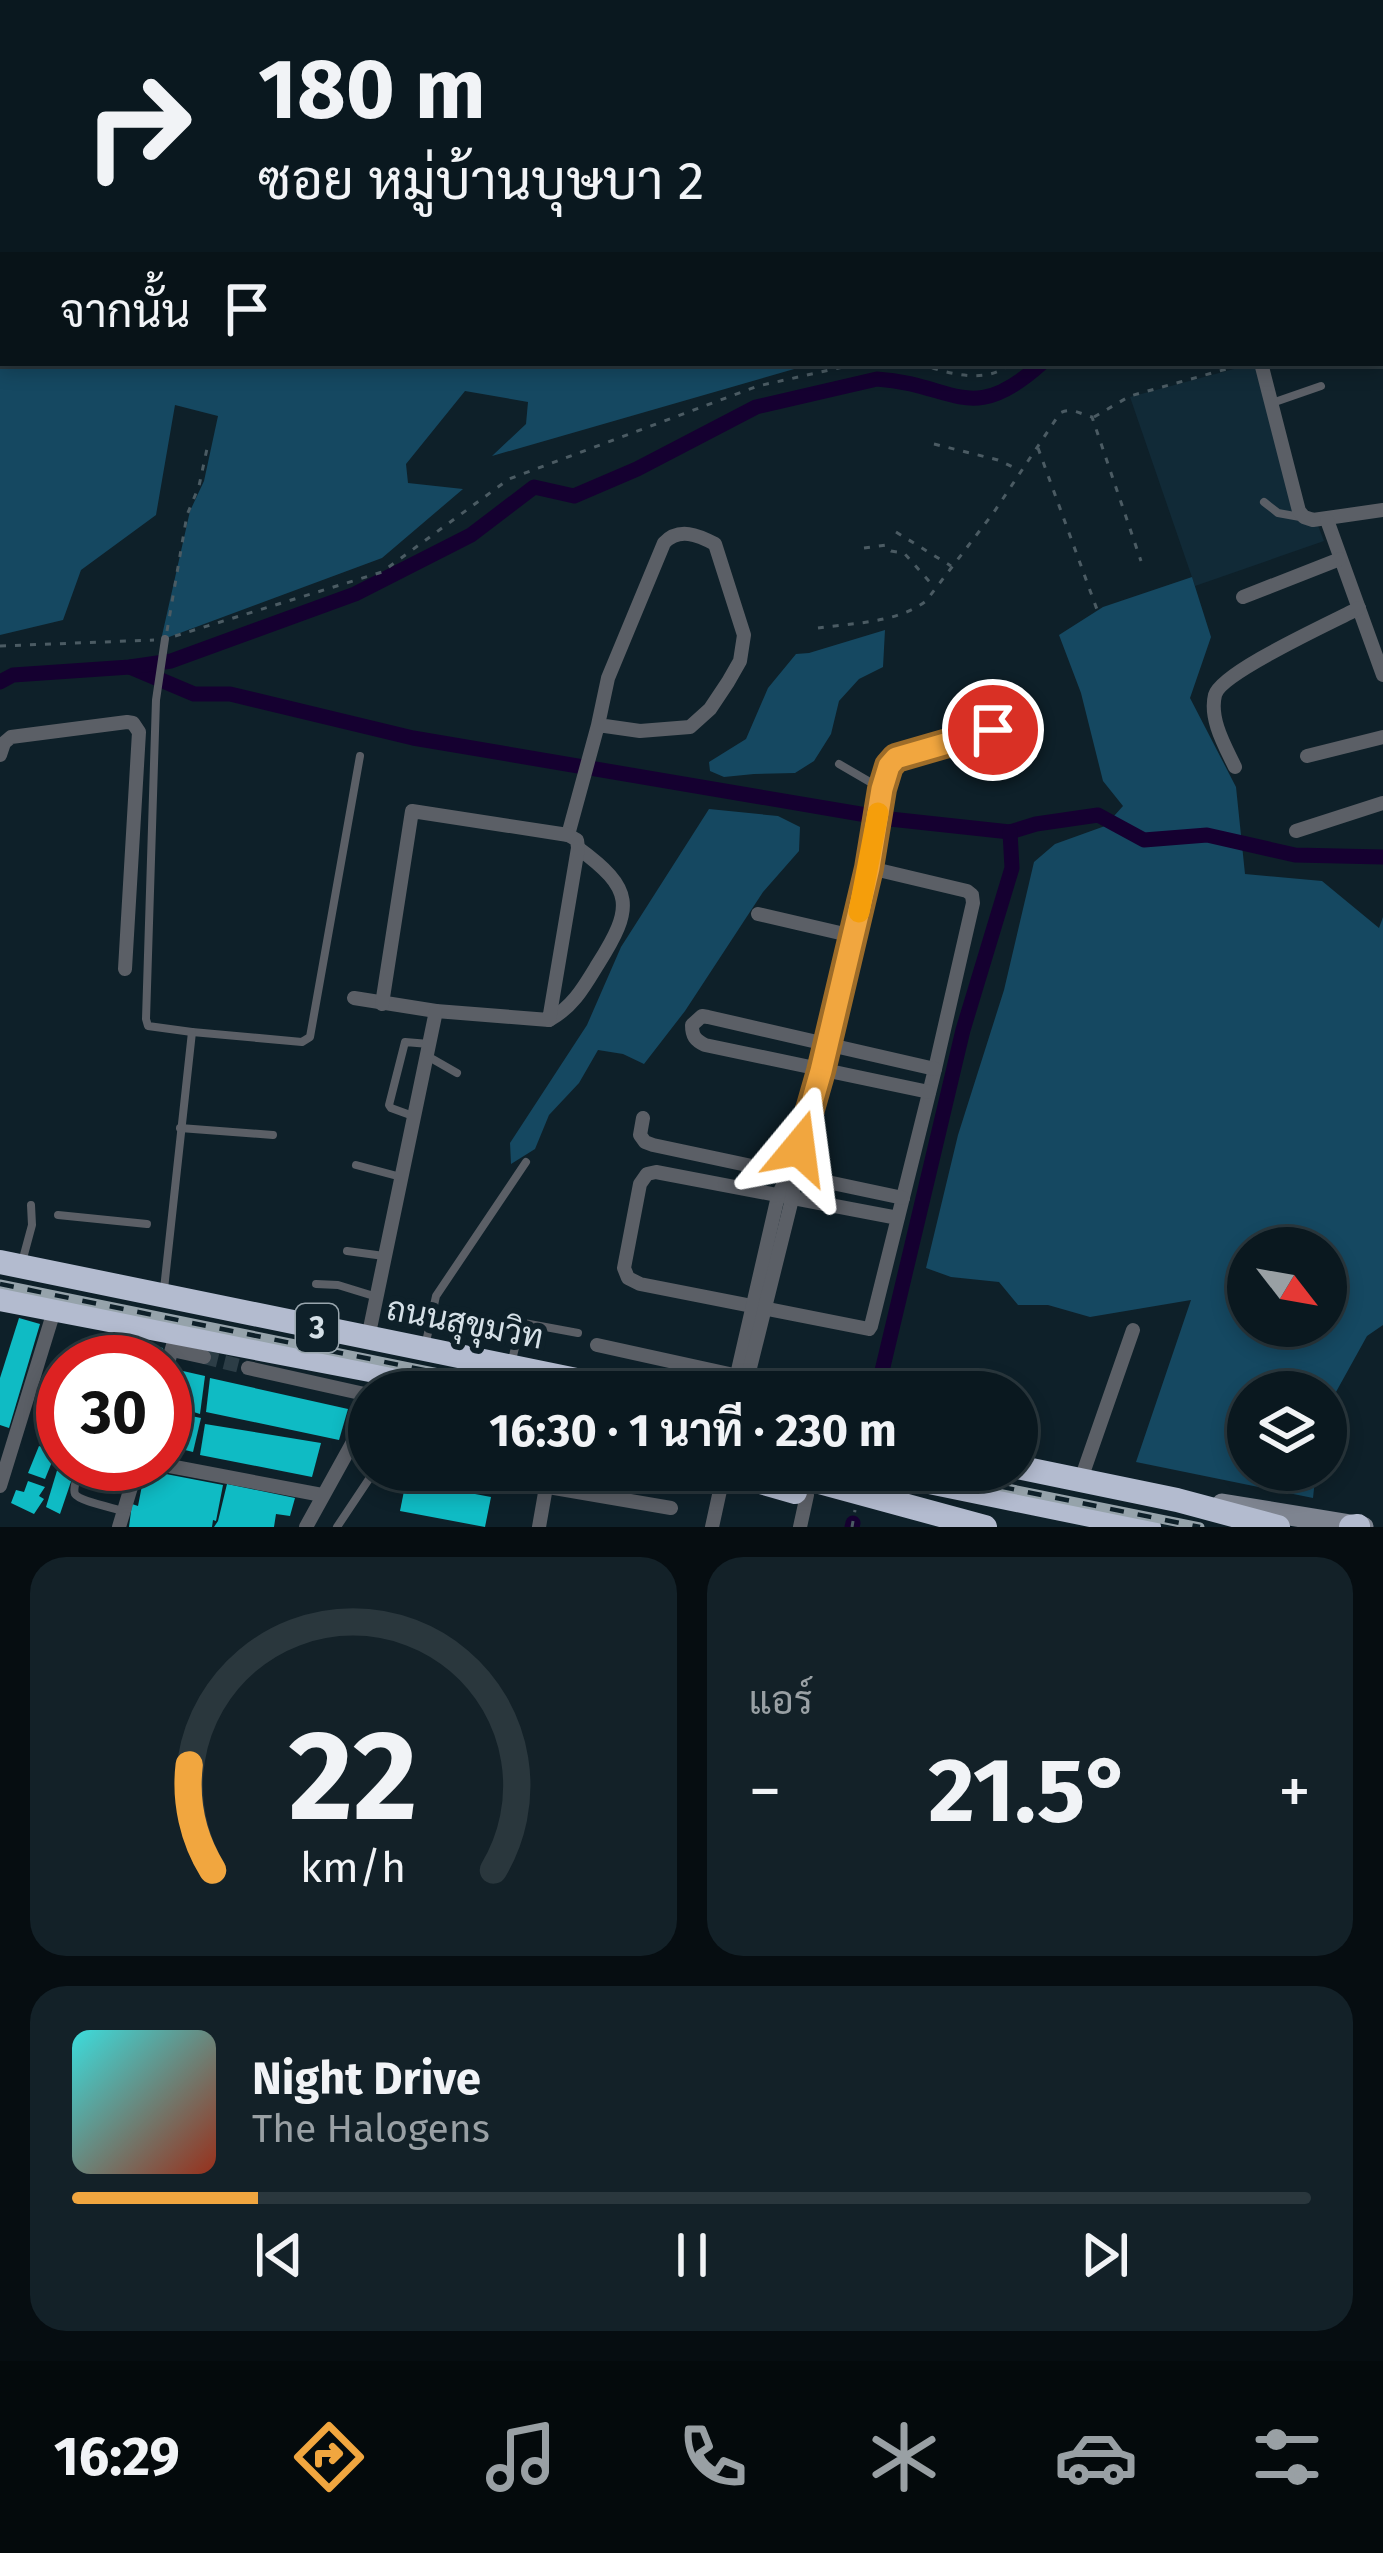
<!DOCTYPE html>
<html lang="th">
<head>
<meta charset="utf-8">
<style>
	:root { --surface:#0a181f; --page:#132128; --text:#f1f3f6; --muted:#99a0a4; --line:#2a373d; --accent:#f1a63f }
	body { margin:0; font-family:"Fira Sans",Sarabun,sans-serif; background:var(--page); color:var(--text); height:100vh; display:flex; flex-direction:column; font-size:45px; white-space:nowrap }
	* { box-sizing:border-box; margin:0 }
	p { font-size:39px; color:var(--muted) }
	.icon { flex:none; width:66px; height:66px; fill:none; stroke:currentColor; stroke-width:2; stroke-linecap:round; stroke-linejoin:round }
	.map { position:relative; height:1527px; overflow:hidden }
	.drawer { display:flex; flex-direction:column; gap:30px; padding:30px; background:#060d11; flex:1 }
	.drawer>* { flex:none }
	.guide { position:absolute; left:0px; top:0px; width:1383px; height:366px; box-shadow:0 6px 18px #0003,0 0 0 3px var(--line); background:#0a181f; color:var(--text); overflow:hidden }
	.needle { width:78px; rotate:121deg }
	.controls { position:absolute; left:1227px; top:1227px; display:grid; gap:24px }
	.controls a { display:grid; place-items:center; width:120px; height:120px; border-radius:50%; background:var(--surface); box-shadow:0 6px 18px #0003,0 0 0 3px var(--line); font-size:60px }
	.speed { position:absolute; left:36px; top:1335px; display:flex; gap:24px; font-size:60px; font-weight:700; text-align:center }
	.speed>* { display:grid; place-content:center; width:156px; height:156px; border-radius:50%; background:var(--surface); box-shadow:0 6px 18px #0003,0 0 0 3px var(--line); line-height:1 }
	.speed .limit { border:18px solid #d22; background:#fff; color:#111 }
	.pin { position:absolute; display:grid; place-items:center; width:102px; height:102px; color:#fff; margin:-51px; border:6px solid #fff; border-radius:50%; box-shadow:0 3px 12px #0007 }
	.me { position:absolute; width:132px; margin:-66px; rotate:16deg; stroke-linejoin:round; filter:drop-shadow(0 0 9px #0008) }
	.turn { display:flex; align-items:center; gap:42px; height:252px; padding:0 60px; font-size:54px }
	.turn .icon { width:156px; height:156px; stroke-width:2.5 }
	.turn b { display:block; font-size:84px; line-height:102px }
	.then { display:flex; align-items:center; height:114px; padding:0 60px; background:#0003; gap:24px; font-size:45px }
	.big { font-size:90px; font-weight:700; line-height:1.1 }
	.drawer .card { flex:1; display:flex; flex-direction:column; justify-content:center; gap:18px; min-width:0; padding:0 42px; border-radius:36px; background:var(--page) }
	.drawer .dial { align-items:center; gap:0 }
	.dial svg { height:312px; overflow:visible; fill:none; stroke:var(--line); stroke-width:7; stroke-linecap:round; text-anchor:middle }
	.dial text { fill:var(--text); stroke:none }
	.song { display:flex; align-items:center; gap:36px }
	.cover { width:144px; height:144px; border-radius:18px; background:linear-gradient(135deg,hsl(180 70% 55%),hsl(10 70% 35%)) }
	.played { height:12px; border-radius:6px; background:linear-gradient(90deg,var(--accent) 15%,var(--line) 15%) }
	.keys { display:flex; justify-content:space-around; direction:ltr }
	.heat { display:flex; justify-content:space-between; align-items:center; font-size:66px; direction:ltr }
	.drawer .tiles { flex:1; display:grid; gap:30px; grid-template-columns:1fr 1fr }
	.card:last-child { grid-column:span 2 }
	.trip { position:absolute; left:348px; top:1371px; width:690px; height:120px; border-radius:60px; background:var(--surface); box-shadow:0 6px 18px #0003,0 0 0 3px var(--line); font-weight:700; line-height:120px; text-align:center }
	.tab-bar { display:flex; height:192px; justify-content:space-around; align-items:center; background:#040a0c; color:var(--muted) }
	.tab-bar .icon { width:84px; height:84px }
	.tab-bar .active { color:var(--accent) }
	.tab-bar b { font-size:54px; color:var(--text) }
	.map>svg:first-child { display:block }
	.built { fill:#112a37 }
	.green { fill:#154861; fill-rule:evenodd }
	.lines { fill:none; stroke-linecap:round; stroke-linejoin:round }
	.canal { stroke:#150030; stroke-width:15 }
	.building { fill:#0fbbc4 }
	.street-tunnel { stroke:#2c3d46; stroke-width:14; stroke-dasharray:14 7; stroke-linecap:butt }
	.path { stroke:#4b5b63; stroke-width:3; stroke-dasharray:6 9; stroke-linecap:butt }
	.lane { stroke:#5b5f66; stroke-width:8 }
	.street { stroke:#5b5f66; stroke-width:14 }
	.secondary { stroke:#7e8490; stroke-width:21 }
	.highway { stroke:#b3bbcf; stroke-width:24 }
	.rail-casing { stroke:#96a3ab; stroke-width:9 }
	.rail { stroke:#0e2029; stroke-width:4.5; stroke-dasharray:14; stroke-linecap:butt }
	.route-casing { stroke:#9d6c29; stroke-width:30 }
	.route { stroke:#f1a63f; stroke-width:21 }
	.slow { stroke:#f59e0b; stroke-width:21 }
	.labels { text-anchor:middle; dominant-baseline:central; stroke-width:12; stroke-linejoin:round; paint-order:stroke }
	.shield { fill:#0e2029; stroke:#99a6ae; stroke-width:3 }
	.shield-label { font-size:30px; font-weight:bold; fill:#d5e0e7 }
	.street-label { font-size:33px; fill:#d5e0e7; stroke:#0e2029 }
</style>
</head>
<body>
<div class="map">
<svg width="1383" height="1527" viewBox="0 0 1383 1527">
	<rect width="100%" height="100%" fill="#0e2029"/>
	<path class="built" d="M1256 363 1296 509 1317 523 1324 541 1195 586 1130 397Z"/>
	<g class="green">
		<path d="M0 0H880L881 3H3V363H815L492 456 526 424 528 402 465 391 406 464 408 483 463 489 382 558 161 640 190 511 204 481 218 416 175 405 156 515 81 570 63 620 0 635Z"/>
		<path d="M1192 577 1211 637 1190 698 1236 787 1245 874 1322 881 1379 928 1383 917V1325L1367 1336 1326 1410V1392H1248V1470H1316L1313 1498 1136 1462 1191 1300 1090 1317 1048 1305H1018L999 1282 951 1277 926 1268 958 1135 1004 990 1034 862 1055 844 1105 826 1123 806 1103 781 1081 693 1059 635 1103 607ZM1326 1248V1326H1248V1248Z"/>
		<path d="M885 630 883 667 859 679 839 701 831 734 814 761 795 773 754 774 724 777 710 771 709 762 746 739 768 688 796 654 809 653Z"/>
		<path d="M709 809 778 816 800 827 799 851 763 892 685 1011 644 1064 623 1054 598 1050 579 1083 549 1115 535 1149 511 1164 510 1143 587 1025 621 947Z"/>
	</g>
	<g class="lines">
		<g class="canal">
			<path d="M1380 257 1383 256"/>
			<path d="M130 667 194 694H230L413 738 890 819 1010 832 1036 824 1098 815 1144 840 1207 835 1295 855 1383 857"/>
			<path d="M0 682 13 675 130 667 171 661 355 594 471 535 534 487 574 496 637 469 756 407 877 379C955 384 970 428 1042 363"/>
			<path d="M877 1392 963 1030 1012 868 1010 832"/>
			<path d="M852 1527 853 1523"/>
		</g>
	</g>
	<g class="building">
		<path d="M19 1318 40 1324 9 1428 0 1425V1378Z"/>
		<path d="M118 1340 163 1348 160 1362 115 1354Z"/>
		<path d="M174 1369 205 1376 200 1414 165 1403Z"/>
		<path d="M210 1378 348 1409 339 1440 206 1412Z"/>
		<path d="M167 1411 201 1418 193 1452 165 1445Z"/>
		<path d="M205 1424 321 1443 312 1477 200 1455Z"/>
		<path d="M39 1446 56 1452 45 1479 28 1473Z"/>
		<path d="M59 1464H77L60 1514 46 1507Z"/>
		<path d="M145 1470 223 1485 216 1521 213 1520 212 1527H129L132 1504 138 1506Z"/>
		<path d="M28 1481 45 1487 39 1496 44 1499 34 1514 11 1503 16 1490 24 1492Z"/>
		<path d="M406 1481 491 1497 485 1527 400 1511Z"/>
		<path d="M227 1484 295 1498 290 1516 276 1514 274 1527H214L218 1521Z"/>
	</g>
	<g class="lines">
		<path class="street-tunnel" d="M204 1357 248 1368"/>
		<g class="path">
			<path d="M918 363C948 374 986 385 1012 363"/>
			<path d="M1094 417 1130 396 1248 363"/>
			<path d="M934 444 998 460 1019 470"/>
			<path d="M1038 448 1099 615"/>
			<path d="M896 532 951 566"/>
			<path d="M864 548 886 545 891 551 904 553 935 588"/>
			<path d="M818 628C853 623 897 623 926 601L994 512 1060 413C1072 407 1080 414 1092 417L1141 561"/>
			<path d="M167 631 187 515 199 486 208 444"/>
			<path d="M175 636 382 572 509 479 758 386 861 363"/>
			<path d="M0 646 154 640"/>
			<path d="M852 1527 855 1510"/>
		</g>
		<g class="lane">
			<path d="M1272 403 1321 386"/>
			<path d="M1264 502 1278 513 1300 517"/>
			<path d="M839 764 882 789"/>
			<path d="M192 1032 302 1042 310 1037 360 756"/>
			<path d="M429 1057 457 1073"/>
			<path d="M413 1116 391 1108 389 1105 405 1042 429 1044"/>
			<path d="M180 1128 273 1135"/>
			<path d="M356 1165 401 1177"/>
			<path d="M58 1215 147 1224"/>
			<path d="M347 1251 384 1256"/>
			<path d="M22 1262 32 1225 31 1205"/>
			<path d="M316 1284 338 1285 377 1297"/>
			<path d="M164 1289 192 1032 148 1026 146 1019 156 700 165 639"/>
			<path d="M426 1342 436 1296 526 1162"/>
			<path d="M512 1360 520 1327 524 1323 578 1333"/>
			<path d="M82 1464C80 1471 72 1487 75 1494 79 1501 114 1508 123 1511"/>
			<path d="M337 1527 375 1470"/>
		</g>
		<g class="street">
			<path d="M1144 3 1149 0"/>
			<path d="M1380 8 1383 7"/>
			<path d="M1380 44 1383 42"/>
			<path d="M1380 131H1383"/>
			<path d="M1261 363 1299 511 1304 517 1313 520 1383 510"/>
			<path d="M1327 520 1383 675"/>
			<path d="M1243 597 1340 559"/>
			<path d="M0 755 4 743 11 737 127 722 133 723 139 732 125 969"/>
			<path d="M1307 756 1383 737"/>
			<path d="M1235 767C1225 746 1209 719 1215 695 1221 672 1333 622 1359 608"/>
			<path d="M1296 831 1383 803"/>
			<path d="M568 835 598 725 640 731 690 727 710 709 728 682 740 661 744 635 715 544C698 535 679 527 664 543L608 678 598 725"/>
			<path d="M870 868 967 891 972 895 973 903 935 1069 871 1326 869 1329 640 1284 628 1278 624 1268 640 1184 647 1174 656 1172 898 1218"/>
			<path d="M758 914 853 936"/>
			<path d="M354 998 436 1011"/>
			<path d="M549 1020C573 1007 584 987 598 964 634 907 634 889 578 848"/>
			<path d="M929 1092 705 1045C695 1040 692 1036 692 1025L702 1016 708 1017 935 1069"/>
			<path d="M643 1118 640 1135 645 1142 653 1145 903 1198"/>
			<path d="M368 1338 436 1011 549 1020 578 848 577 840 568 835 412 811 382 1004"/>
			<path d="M597 1345 797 1389"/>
			<path d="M172 1350 204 1357"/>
			<path d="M248 1368 369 1395"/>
			<path d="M165 1374 176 1334"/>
			<path d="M733 1392 778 1196 790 1169"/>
			<path d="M744 1392 792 1199 799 1148 821 1071 870 868 882 789 889 766 896 758 993 730"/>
			<path d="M159 1464 322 1495"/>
			<path d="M448 1470 671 1508"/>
			<path d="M1081 1479 1133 1330"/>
			<path d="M0 1486 54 1311"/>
			<path d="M119 1527 138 1464"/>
			<path d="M306 1527 369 1413"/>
			<path d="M539 1527 549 1470"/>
			<path d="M712 1527 724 1472"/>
			<path d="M800 1527 807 1495"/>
		</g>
		<path class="secondary" d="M1222 1504 1363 1527"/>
		<g class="highway">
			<path d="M0 1262 635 1392"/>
			<path d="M0 1299 485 1392"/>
			<path d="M1017 1467 1177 1500 1278 1527"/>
			<path d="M719 1470 795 1492"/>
			<path d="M775 1470 985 1527"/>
			<path d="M871 1470 1149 1527"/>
			<path d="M1351 1527 1358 1526"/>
		</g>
		<defs>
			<g id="rail">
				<path d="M0 1284 533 1392"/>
				<path d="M918 1470 1200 1527"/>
			</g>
		</defs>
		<use href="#rail" class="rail-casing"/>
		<use href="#rail" class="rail"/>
	</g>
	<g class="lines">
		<defs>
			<path id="route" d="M799 1148 821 1071 869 868 882 789 889 766 896 758 993 730"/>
		</defs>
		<use href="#route" class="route-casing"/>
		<use href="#route" class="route"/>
		<path class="slow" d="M859 912 878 813"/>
	</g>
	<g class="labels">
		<rect class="shield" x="296" y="1304" width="42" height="48" rx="9"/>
		<g class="shield-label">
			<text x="317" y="1328">3</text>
		</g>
		<g class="street-label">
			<text transform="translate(465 1323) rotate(11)">ถนนสุขุมวิท</text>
		</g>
	</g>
</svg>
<div class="controls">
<a><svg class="needle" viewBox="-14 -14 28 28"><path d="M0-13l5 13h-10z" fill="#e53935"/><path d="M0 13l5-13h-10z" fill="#99a0a4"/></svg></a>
<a><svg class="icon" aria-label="layers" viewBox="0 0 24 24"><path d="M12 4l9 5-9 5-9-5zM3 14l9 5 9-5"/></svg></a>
</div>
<div class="speed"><div class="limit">30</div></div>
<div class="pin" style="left:993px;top:730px;background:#d93025"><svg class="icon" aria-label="arrive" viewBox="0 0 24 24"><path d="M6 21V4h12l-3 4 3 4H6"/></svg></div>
<svg class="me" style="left:799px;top:1148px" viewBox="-20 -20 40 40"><path d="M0-17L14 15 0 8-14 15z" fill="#f1a63f" stroke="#fff" stroke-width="4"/></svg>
<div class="trip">16:30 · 1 นาที · 230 m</div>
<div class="guide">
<div class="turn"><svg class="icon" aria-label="right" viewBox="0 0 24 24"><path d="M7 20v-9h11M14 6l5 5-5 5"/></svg><div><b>180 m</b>ซอย หมู่บ้านบุษบา 2</div></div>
<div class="then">จากนั้น<svg class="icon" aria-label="arrive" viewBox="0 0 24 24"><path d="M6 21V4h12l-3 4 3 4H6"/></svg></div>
</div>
</div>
<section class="drawer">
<div class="tiles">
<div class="card dial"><svg viewBox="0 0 100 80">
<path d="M14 69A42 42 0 1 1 86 69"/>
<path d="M14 69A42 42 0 0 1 8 42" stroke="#f1a63f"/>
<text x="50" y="56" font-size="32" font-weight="700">22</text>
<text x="50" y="72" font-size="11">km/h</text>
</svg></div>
<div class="card"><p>แอร์</p>
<div class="heat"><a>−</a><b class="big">21.5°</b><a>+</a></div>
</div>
<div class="card">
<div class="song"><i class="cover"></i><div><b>Night Drive</b><p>The Halogens</p></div></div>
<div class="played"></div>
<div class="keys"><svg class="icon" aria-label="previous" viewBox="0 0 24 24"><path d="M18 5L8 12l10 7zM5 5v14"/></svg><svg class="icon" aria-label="pause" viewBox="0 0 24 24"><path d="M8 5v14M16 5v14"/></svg><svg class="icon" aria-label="next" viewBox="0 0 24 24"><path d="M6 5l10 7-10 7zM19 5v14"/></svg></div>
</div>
</div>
</section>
<nav class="tab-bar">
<b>16:29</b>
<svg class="icon active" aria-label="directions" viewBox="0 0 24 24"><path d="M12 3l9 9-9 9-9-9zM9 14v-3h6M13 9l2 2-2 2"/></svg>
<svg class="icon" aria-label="music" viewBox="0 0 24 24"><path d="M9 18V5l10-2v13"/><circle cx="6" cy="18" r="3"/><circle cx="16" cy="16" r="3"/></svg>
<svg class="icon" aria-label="phone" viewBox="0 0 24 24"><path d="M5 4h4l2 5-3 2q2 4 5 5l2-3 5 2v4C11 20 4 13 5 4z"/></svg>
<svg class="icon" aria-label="climate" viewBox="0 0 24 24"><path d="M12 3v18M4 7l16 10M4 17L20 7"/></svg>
<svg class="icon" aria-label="car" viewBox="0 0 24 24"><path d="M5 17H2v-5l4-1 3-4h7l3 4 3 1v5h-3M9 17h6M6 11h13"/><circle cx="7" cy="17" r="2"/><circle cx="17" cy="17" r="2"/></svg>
<svg class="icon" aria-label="filters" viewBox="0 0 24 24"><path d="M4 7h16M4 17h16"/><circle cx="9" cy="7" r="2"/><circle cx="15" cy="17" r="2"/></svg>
</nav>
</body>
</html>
